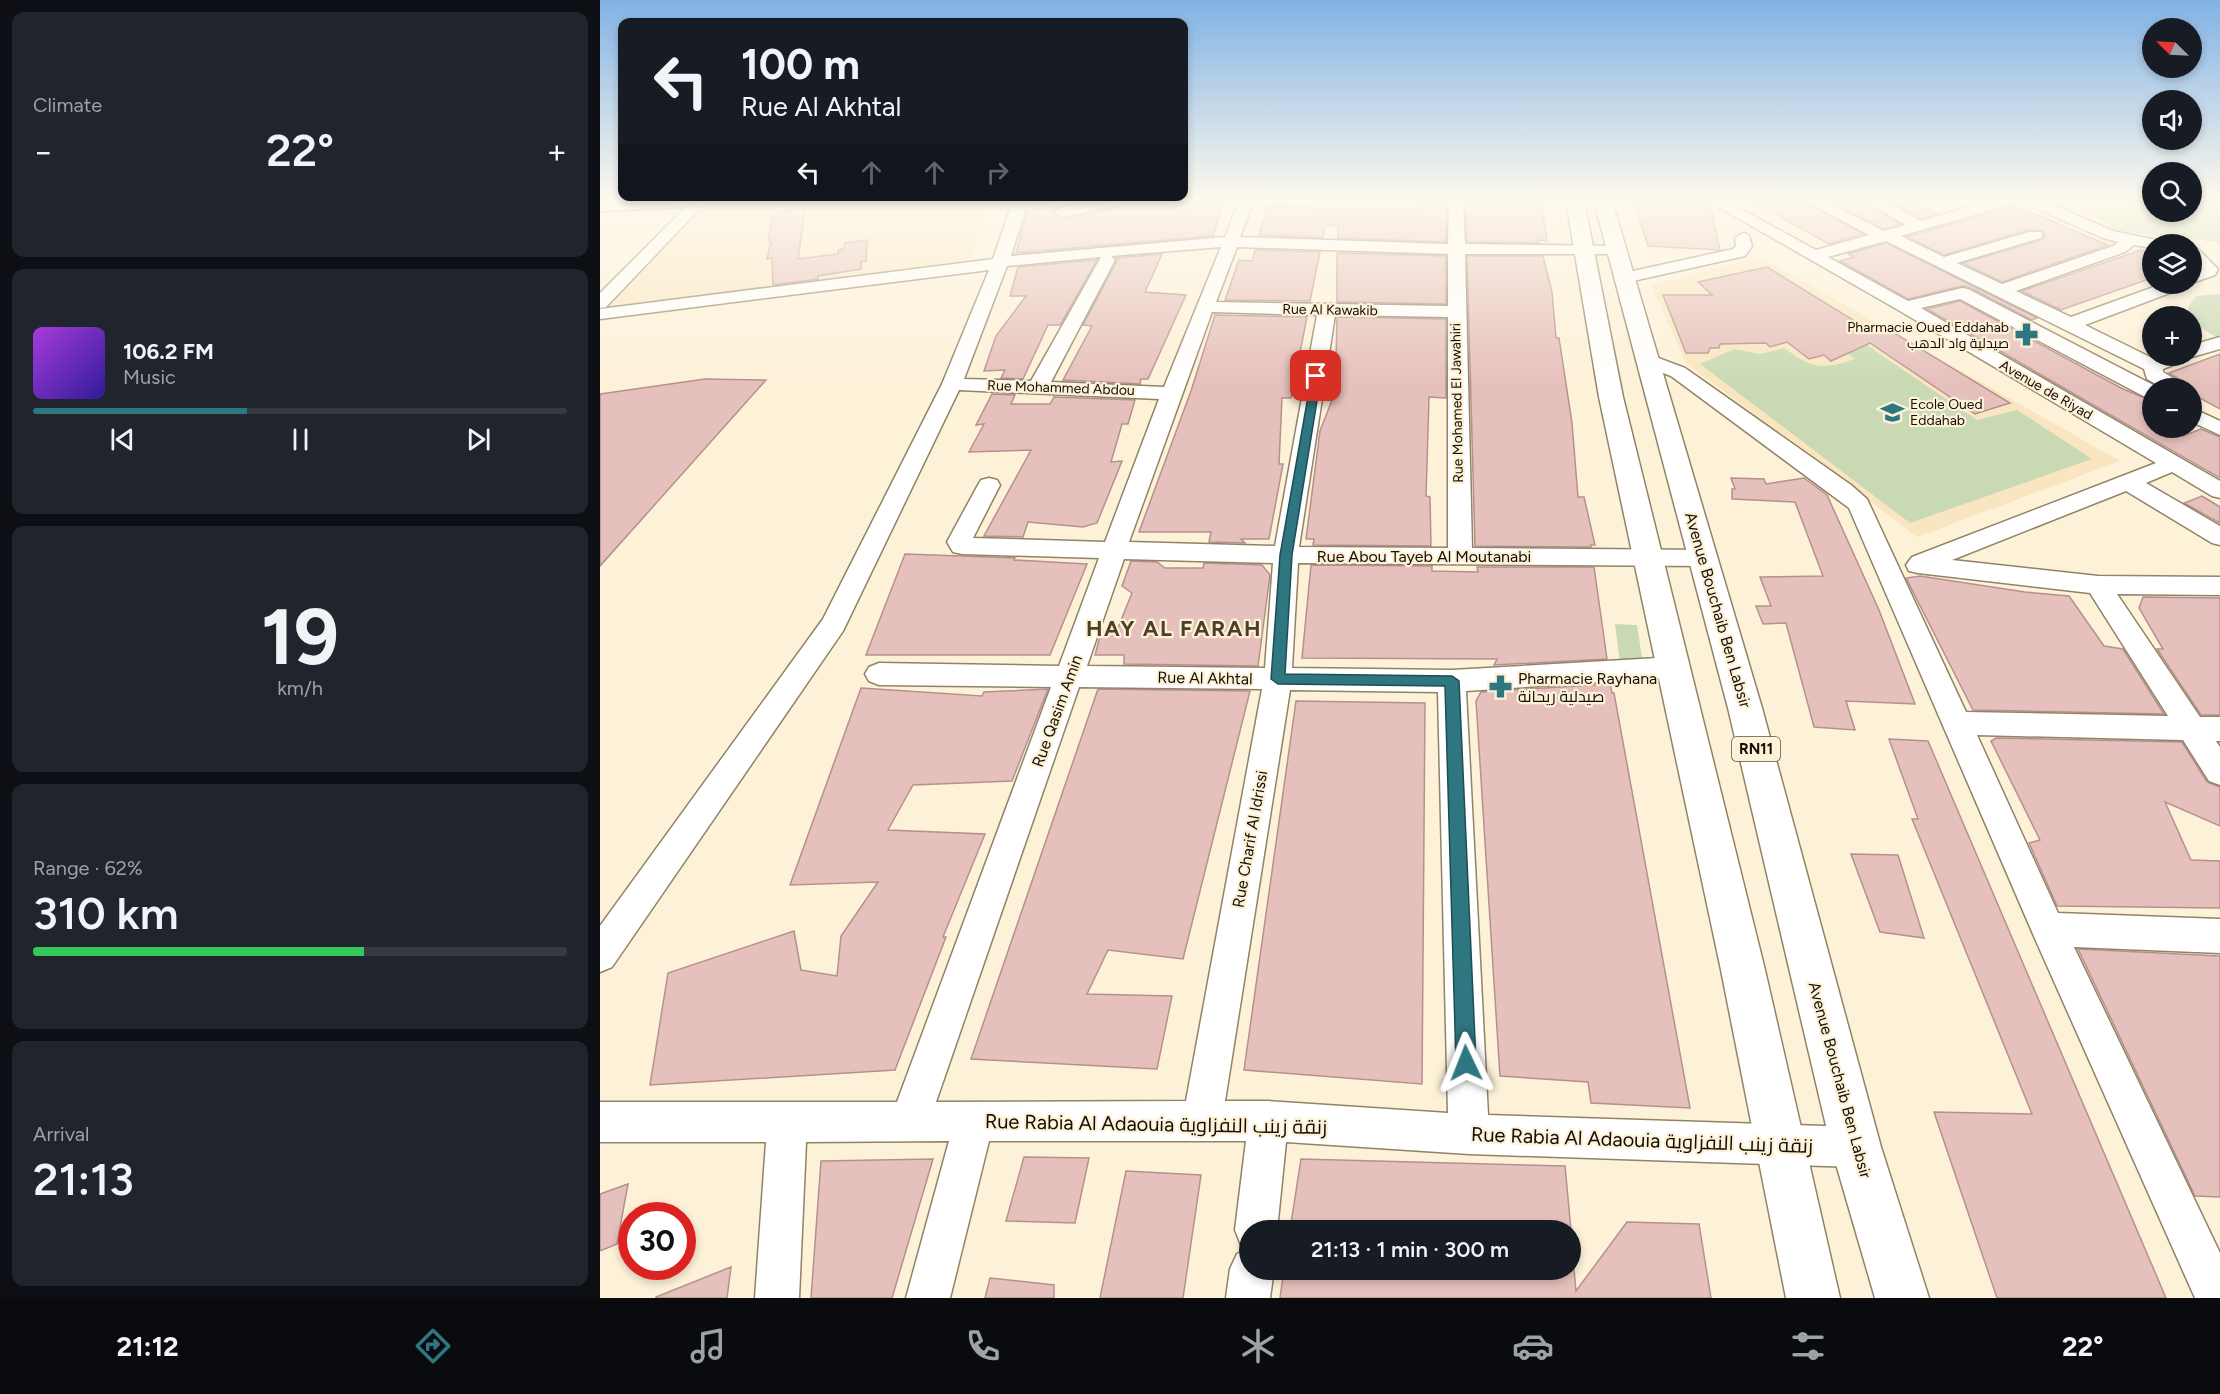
<!DOCTYPE html>
<html lang="en">
<head>
<meta charset="utf-8">
<style>
	:root { --surface:#171b24; --page:#20242c; --text:#f1f3f6; --muted:#9ea1a6; --line:#363941; --accent:#2e7680 }
	body { margin:0; font-family:Figtree,Cairo,sans-serif; background:var(--page); color:var(--text); height:100vh; display:flex; flex-direction:column; font-size:22px; white-space:nowrap }
	* { box-sizing:border-box; margin:0 }
	p { font-size:20px; color:var(--muted) }
	.icon { flex:none; width:33px; height:33px; fill:none; stroke:currentColor; stroke-width:2; stroke-linecap:round; stroke-linejoin:round }
	.map { position:relative; flex:1; overflow:hidden }
	.sheet { display:flex; flex-direction:column; gap:12px; padding:12px; background:#0d0f14; width:600px }
	.sheet>* { flex:none }
	.banner { position:absolute; left:18px; top:18px; width:570px; height:183px; border-radius:12px; box-shadow:0 3px 9px #0003; background:#171b24; color:var(--text); overflow:hidden }
	.needle { width:39px; rotate:294deg }
	.controls { position:absolute; left:1542px; top:18px; display:grid; gap:12px }
	.controls a { display:grid; place-items:center; width:60px; height:60px; border-radius:50%; background:var(--surface); box-shadow:0 3px 9px #0003; font-size:30px }
	.speed { position:absolute; left:18px; top:1202px; display:flex; gap:12px; font-size:30px; font-weight:700; text-align:center }
	.speed>* { display:grid; place-content:center; width:78px; height:78px; border-radius:50%; background:var(--surface); box-shadow:0 3px 9px #0003; line-height:1 }
	.speed .limit { border:9px solid #d22; background:#fff; color:#111 }
	.pin { position:absolute; display:grid; place-items:center; width:51px; height:51px; color:#fff; margin:-26px; border-radius:12px; box-shadow:0 3px 9px #0006 }
	.me { position:absolute; width:66px; margin:-33px; rotate:358deg; stroke-linejoin:round; filter:drop-shadow(0 0 4px #0008) }
	.turn { display:flex; align-items:center; gap:21px; height:126px; padding:0 24px; font-size:27px }
	.turn .icon { width:78px; height:78px; stroke-width:2.5 }
	.turn b { display:block; font-size:42px; line-height:51px }
	.lanes { display:flex; align-items:center; height:57px; padding:0 24px; background:#0003; justify-content:center; gap:30px; direction:ltr }
	.lanes .off { opacity:.35 }
	.big { font-size:45px; font-weight:600; line-height:1.1 }
	.sheet .widget { flex:1; display:flex; flex-direction:column; justify-content:center; gap:9px; min-width:0; padding:0 21px; border-radius:12px; background:var(--page) }
	.sheet .dial { align-items:center; gap:0 }
	.dial b { font-size:78px; line-height:1 }
	.song { display:flex; align-items:center; gap:18px }
	.cover { width:72px; height:72px; border-radius:9px; background:linear-gradient(135deg,hsl(280 70% 55%),hsl(250 70% 35%)) }
	.played { height:6px; border-radius:3px; background:linear-gradient(90deg,var(--accent) 40%,var(--line) 40%) }
	.keys { display:flex; justify-content:space-around; direction:ltr }
	.heat { display:flex; justify-content:space-between; align-items:center; font-size:33px; direction:ltr }
	.charge { height:9px; border-radius:4px; background:linear-gradient(90deg,#34c759 62%,var(--line) 0) }
	.trip { position:absolute; left:639px; top:1220px; width:342px; height:60px; border-radius:30px; background:var(--surface); box-shadow:0 3px 9px #0003; font-weight:600; line-height:60px; text-align:center }
	.dock { display:flex; height:96px; justify-content:space-around; align-items:center; background:#090b0e; color:var(--muted) }
	.dock .icon { width:42px; height:42px }
	.dock .on { color:var(--accent) }
	.dock b { font-size:27px; color:var(--text) }
	main { display:flex; flex:1; min-height:0 }
	.map>svg:first-child { display:block }
	.built { fill:#f9e6c0 }
	.green { fill:#c9d9b3 }
	.building { fill:#e6c0bc; stroke:#b5918d; stroke-width:1.5 }
	.lines { fill:none; stroke-linecap:round; stroke-linejoin:round }
	.minor-casing { stroke:#908366; stroke-width:3 }
	.major-casing { stroke:#908366; stroke-width:3 }
	.minor { fill:#fff; fill-rule:evenodd }
	.major { fill:#fff; fill-rule:evenodd }
	.route { fill:#2e7680; stroke:#1e4d53; stroke-width:1.5 }
	.labels { text-anchor:middle; dominant-baseline:central; stroke-width:4.5; stroke-linejoin:round; paint-order:stroke }
	.far-street-label { font-size:14px; fill:#140e05; stroke:#fdf1d8 }
	.far-poi-label { font-size:14px; fill:#140e05; stroke:#fdf1d8; text-anchor:end }
	.shield { fill:#fdf1d8; stroke:#5a5244; stroke-width:1.5 }
	.shield-label { font-size:15px; font-weight:bold; fill:#140e05 }
	.street-label { font-size:16px; fill:#140e05; stroke:#fdf1d8 }
	.poi-label { font-size:16px; fill:#140e05; stroke:#fdf1d8; text-anchor:start }
	.near-street-label { font-size:20px; fill:#140e05; stroke:#fdf1d8 }
	.district-label { font-size:22px; font-weight:bold; letter-spacing:1.5px; fill:#4b3f24; stroke:#fdf1d8 }
</style>
</head>
<body>
<main>
<section class="sheet">
<div class="widget"><p>Climate</p>
<div class="heat"><a>−</a><b class="big">22°</b><a>+</a></div>
</div>
<div class="widget">
<div class="song"><i class="cover"></i><div><b>106.2 FM</b><p>Music</p></div></div>
<div class="played"></div>
<div class="keys"><svg class="icon" aria-label="previous" viewBox="0 0 24 24"><path d="M18 5L8 12l10 7zM5 5v14"/></svg><svg class="icon" aria-label="pause" viewBox="0 0 24 24"><path d="M8 5v14M16 5v14"/></svg><svg class="icon" aria-label="next" viewBox="0 0 24 24"><path d="M6 5l10 7-10 7zM19 5v14"/></svg></div>
</div>
<div class="widget dial"><b>19</b><p>km/h</p></div>
<div class="widget"><p>Range · 62%</p><b class="big">310 km</b><div class="charge"></div></div>
<div class="widget"><p>Arrival</p><b class="big">21:13</b></div>
</section>
<div class="map">
<svg width="1620" height="1298" viewBox="0 0 1620 1298">
	<rect width="100%" height="100%" fill="#fdf1d8"/>
	<g class="built">
		<path d="M111 201H392L365 268 1 314Z"/>
		<path d="M1161 257 1520 461 1317 537 1086 363 1051 285Z"/>
	</g>
	<g class="green">
		<path d="M1469 201H1552V212H1592V201H1620V242L1518 231Z"/>
		<path d="M1620 294V339L1592 323 1588 307 1596 296Z"/>
		<path d="M1246 331 1377 420 1417 410 1492 459 1310 523 1100 364 1134 349 1160 354 1184 348C1213 369 1221 370 1255 359L1223 337Z"/>
		<path d="M1015 624 1037 625 1044 671H1021Z"/>
	</g>
	<g class="building">
		<path d="M199 201H206L198 259 238 254V250L244 249 245 243 267 240 266 261 261 262V269L218 276V279L173 285 172 258 167 259 171 242H168L172 216H177L178 213 190 211Z"/>
		<path d="M436 201H483L456 207 453 212 463 219 519 207 572 201H624L613 236 416 253 427 212 433 211Z"/>
		<path d="M847 201 846 242 738 238V226L725 225 723 238 659 235 667 207 821 209V202Z"/>
		<path d="M865 201H941L947 241 939 240V243L867 242Z"/>
		<path d="M1033 201H1106L1110 204 1120 250 1048 246Z"/>
		<path d="M1151 201H1203L1263 234 1229 244Z"/>
		<path d="M1229 201H1263L1300 224 1284 229Z"/>
		<path d="M1289 201H1311L1338 214 1321 219Z"/>
		<path d="M1416 206 1508 245 1402 282 1363 263 1442 240 1445 236 1443 231 1428 230 1344 255 1307 237Z"/>
		<path d="M1286 243 1437 318 1432 320 1369 287 1362 286 1308 299 1240 261 1254 257 1248 254Z"/>
		<path d="M655 250 720 252 710 301 625 300 639 260 652 261Z"/>
		<path d="M1541 250 1552 255V278L1461 310 1422 291Z"/>
		<path d="M737 253 846 256V304L737 302Z"/>
		<path d="M562 254 545 292 586 295 548 379H541L540 384 463 380 492 326 483 325 517 261 516 258Z"/>
		<path d="M867 256H943L952 292 956 338H959L972 423 978 497H984L995 545H991V547L875 546Z"/>
		<path d="M497 260 460 325H448L423 379 401 378 405 370 384 371 396 336 426 296H410L418 267Z"/>
		<path d="M1167 267 1269 330 1283 326 1410 403 1375 414 1270 343 1231 361 1224 355 1209 359 1187 342 1170 347 1166 343 1120 344 1119 348H1110L1108 353H1086L1063 295H1112L1098 282Z"/>
		<path d="M1360 301 1523 389 1552 401V428H1567L1583 436 1601 429 1620 437V478L1327 309Z"/>
		<path d="M615 315 707 317 691 398H682L679 464H683L669 539H641L645 543 609 542 611 532H539L591 391Z"/>
		<path d="M737 317 846 319V398L829 397 826 496 830 497 831 546 713 545 714 539H706L720 431 734 395H729L736 359Z"/>
		<path d="M1620 354V409L1592 394V388H1588L1584 382 1569 373Z"/>
		<path d="M105 379 166 380 0 566V394Z"/>
		<path d="M392 394 415 395 411 404H450L454 397 535 400 528 424H522L511 462 522 461 497 523 483 527 428 522 423 537 384 536 431 450 369 452 384 424 376 425Z"/>
		<path d="M1131 478 1164 479 1166 484 1204 478 1227 495 1279 610 1315 704 1246 701 1255 730 1214 727 1186 623 1163 624 1156 606H1171L1160 577 1223 576 1195 502 1132 499V489H1135Z"/>
		<path d="M1602 496 1620 507V523L1584 503Z"/>
		<path d="M305 554 415 558 414 560 487 564 450 655H266Z"/>
		<path d="M531 561 557 562 565 568H603L604 563 662 565 670 575 658 666 524 664V655H495L501 633 517 630 532 593 522 586Z"/>
		<path d="M711 565 832 566V571L878 572 877 567H994L1007 659 894 665 897 659 702 658Z"/>
		<path d="M1320 576 1425 592 1469 596 1504 646 1523 649 1564 714 1373 710 1306 578Z"/>
		<path d="M1543 597 1620 598V715H1601L1557 649H1563L1539 608Z"/>
		<path d="M1010 684 1012 693H1014L1090 1108 991 1103 988 1082 900 1076 876 701 881 692Z"/>
		<path d="M261 688 382 696 384 692 448 689 412 781 313 785 288 830 385 834 343 937H346L295 1070 50 1085 68 973 194 931 201 970 237 976 241 936 278 882 190 885Z"/>
		<path d="M498 689 650 691 583 959 508 950 487 994 572 996 557 1069 371 1059Z"/>
		<path d="M696 701 825 703 822 1084 644 1070Z"/>
		<path d="M1396 738 1582 742 1607 782 1620 787V826L1565 802 1591 860 1620 861V908L1457 906 1429 843 1440 840 1391 741Z"/>
		<path d="M1289 739 1328 741 1566 1298H1397L1334 1112 1432 1114 1312 819H1318Z"/>
		<path d="M1251 854 1298 855 1324 938 1280 932Z"/>
		<path d="M1478 949 1620 956V1197L1595 1196Z"/>
		<path d="M424 1157 489 1158 475 1223 406 1221Z"/>
		<path d="M333 1159 292 1298H211L221 1161Z"/>
		<path d="M701 1159 965 1166 971 1230H690Z"/>
		<path d="M526 1171 601 1175 583 1298H500Z"/>
		<path d="M28 1184 17 1244 0 1251V1194Z"/>
		<path d="M1027 1222 1099 1224 1111 1298H680L684 1269H974L976 1291Z"/>
		<path d="M131 1267 127 1298H56V1297Z"/>
		<path d="M390 1278 454 1285V1298H385Z"/>
	</g>
	<g class="lines">
		<defs>
			<g id="minor">
				<path d="M0 201H107L6 307 0 308V293L86 207 0 211Z"/>
				<path d="M413 201H428L411 256 625 237 639 201H654L640 237 848 244 849 201H863L865 244 1020 246 1022 249 1014 254H865L872 548 1104 550 1113 552 1116 558 1113 564 1104 566 698 563 692 668 852 670 1075 657 1085 660 1089 667 1085 674 1075 677 866 691 888 1115 1256 1127 1270 1133 1276 1147 1270 1161 1256 1167 869 1154 686 1142 677 1230H650V1269H674L670 1298H626L630 1269 637 1254 649 1248 641 1245 635 1230 646 1141H389L350 1298H306L349 1141 206 1142 199 1298H155L166 1142H0V1102H297L451 687 279 685 269 681 265 674 269 667 279 663 459 666 499 558 362 554 353 552 347 542 378 485 381 480 389 478 397 480 400 485 373 538 505 542 559 399 359 390 243 631 12 967 0 972V926L223 619 342 384 389 270 0 319V309L393 259ZM621 247 564 387 451 382 515 260 511 256ZM637 247 848 254V306L616 302ZM501 257 431 381 364 379 407 266ZM612 312 717 315 675 546 529 542ZM735 315 848 317V548L699 547ZM524 559 673 563 665 668 487 666ZM479 687 662 689 586 1101 336 1102ZM690 690 838 692 848 1113 668 1101H625Z"/>
				<path d="M494 201H524L522 204 463 217 455 212 458 209Z"/>
				<path d="M1108 201H1126L1216 250 1269 235 1205 201H1224L1284 231 1306 225 1265 201H1284L1321 221 1390 201H1414L1412 204 1301 236 1344 257 1429 232H1441L1443 235 1441 238 1357 263 1402 284 1513 246 1518 242 1503 238 1426 204 1424 201H1444L1513 231 1562 241 1564 244H1552V248L1534 245 1525 252 1416 291 1471 317 1562 284H1585L1583 288 1485 325 1554 359 1563 356H1592V345L1620 337V349L1592 357 1588 356 1586 360 1563 369V372L1583 384 1586 388H1563L1547 379 1544 369 1286 241 1228 257 1308 301 1362 288 1368 289 1559 388H1552V399L1545 397 1360 299 1321 308 1620 481V498L1612 496 1572 472 1546 483 1620 526V545L1612 543 1526 491 1352 560 1498 576 1620 577V595L1517 594 1600 717H1620V741H1616L1620 747V785L1609 781 1583 740 1377 735 1458 913 1620 919V953L1474 947 1620 1253V1298H1595L1436 941 1249 508 1071 376 1039 364 1036 360 1039 356H1053L1085 368 1251 485 1267 499 1366 712 1568 716 1490 593 1318 573 1309 571 1306 565 1312 557 1556 463 1300 311Z"/>
				<path d="M1143 233 1149 235 1152 246 1145 256 1024 283 1018 282 1016 278 1018 274 1024 273 1133 249 1136 246 1135 238Z"/>
				<path d="M1592 247 1598 249 1618 269 1615 275 1592 283V272L1600 269 1592 260Z"/>
				<path d="M1592 408 1620 421V435L1592 422Z"/>
			</g>
			<g id="major">
				<path d="M966 201H984L1023 397 1165 970 1240 1298H1186L1121 970 999 397Z"/>
				<path d="M994 201H1012L1162 708 1281 1147 1329 1298H1275L1231 1147 1128 708Z"/>
			</g>
		</defs>
		<use href="#minor" class="minor-casing"/>
		<use href="#major" class="major-casing"/>
		<use href="#minor" class="minor"/>
		<use href="#major" class="major"/>
	</g>
	<linearGradient id="sky" x2="0" y2="1"><stop stop-color="#81b2e4"/><stop offset="0.52" stop-color="#fef9ed"/><stop offset="1" stop-color="#fef9ed" stop-opacity="0"/></linearGradient>
	<rect width="1620" height="383" fill="url(#sky)"/>
	<path class="route" d="M712 374 721 376 692 555 685 674 852 676 859 681 876 1063 873 1070 866 1072 859 1070 856 1063 845 686 678 684 671 679 680 555Z"/>
	<defs>
		<symbol id="pharmacy-bare" viewBox="-9 -9 18 18"><path d="M-2-6h4v4h4v4h-4v4h-4v-4h-4v-4h4Z" fill="#2e7680" stroke="#fdf1d8" stroke-width="2.5" paint-order="stroke"/></symbol>
		<symbol id="school-bare" viewBox="-9 -9 18 18"><path d="M0-5L7-2L0 1L-7-2ZM-4 1L0 2.5L4 1V4Q0 6-4 4Z" fill="#2e7680" stroke="#fdf1d8" stroke-width="2.5" paint-order="stroke"/></symbol>
	</defs>
	<g fill-rule="evenodd">
		<use href="#pharmacy-bare" x="1410" y="318" width="33" height="33"/>
		<use href="#school-bare" x="1276" y="396" width="33" height="33"/>
		<use href="#pharmacy-bare" x="884" y="670" width="33" height="33"/>
	</g>
	<g class="labels">
		<g class="far-street-label">
			<text transform="translate(730 310) rotate(1)">Rue Al Kawakib</text>
			<text transform="translate(461 388) rotate(2)">Rue Mohammed Abdou</text>
			<text transform="translate(1446 390) rotate(30)">Avenue de Riyad</text>
			<text transform="translate(857 403) rotate(-91)">Rue Mohamed El Jawahiri</text>
		</g>
		<g class="far-poi-label">
			<text x="1409" y="327">Pharmacie Oued Eddahab<tspan x="1409" dy="16">صيدلية واد الدهب</tspan></text>
			<text x="1310" y="404" text-anchor="start">Ecole Oued<tspan x="1310" dy="16">Eddahab</tspan></text>
		</g>
		<rect class="shield" x="1132" y="737" width="48" height="24" rx="4.5"/>
		<g class="shield-label">
			<text x="1156" y="749">RN11</text>
		</g>
		<g class="street-label">
			<text x="824" y="556">Rue Abou Tayeb Al Moutanabi</text>
			<text transform="translate(1118 610) rotate(74)">Avenue Bouchaib Ben Labsir</text>
			<text transform="translate(605 678) rotate(1)">Rue Al Akhtal</text>
			<text transform="translate(457 711) rotate(-70)">Rue Qasim Amin</text>
			<text transform="translate(650 839) rotate(-80)">Rue Charif Al Idrissi</text>
			<text transform="translate(1240 1080) rotate(75)">Avenue Bouchaib Ben Labsir</text>
		</g>
		<g class="poi-label">
			<text x="918" y="678">Pharmacie Rayhana<tspan x="918" dy="18">صيدلية ريحانة</tspan></text>
		</g>
		<g class="near-street-label">
			<text transform="translate(556 1124) rotate(1)">Rue Rabia Al Adaouia زنقة زينب النفزاوية</text>
			<text transform="translate(1042 1140) rotate(2)">Rue Rabia Al Adaouia زنقة زينب النفزاوية</text>
		</g>
		<g class="district-label">
			<text x="574" y="628">HAY AL FARAH</text>
		</g>
	</g>
</svg>
<div class="controls">
<a><svg class="needle" viewBox="-14 -14 28 28"><path d="M0-13l5 13h-10z" fill="#e53935"/><path d="M0 13l5-13h-10z" fill="#9ea1a6"/></svg></a>
<a><svg class="icon" aria-label="sound" viewBox="0 0 24 24"><path d="M4 9h4l5-4v14l-5-4H4zM17 9q2 3 0 6"/></svg></a>
<a><svg class="icon" aria-label="search" viewBox="0 0 24 24"><circle cx="10" cy="10" r="6"/><path d="M15 15l6 6"/></svg></a>
<a><svg class="icon" aria-label="layers" viewBox="0 0 24 24"><path d="M12 4l9 5-9 5-9-5zM3 14l9 5 9-5"/></svg></a>
<a>+</a>
<a>−</a>
</div>
<div class="speed"><div class="limit">30</div></div>
<div class="pin" style="left:716px;top:376px;background:#d93025"><svg class="icon" aria-label="arrive" viewBox="0 0 24 24"><path d="M6 21V4h12l-3 4 3 4H6"/></svg></div>
<svg class="me" style="left:866px;top:1063px" viewBox="-20 -20 40 40"><path d="M0-17L14 15 0 8-14 15z" fill="#2e7680" stroke="#fff" stroke-width="4"/></svg>
<div class="trip">21:13 · 1 min · 300 m</div>
<div class="banner">
<div class="turn"><svg class="icon" aria-label="left" viewBox="0 0 24 24"><path d="M17 20v-9H6M10 6l-5 5 5 5"/></svg><div><b>100 m</b>Rue Al Akhtal</div></div>
<div class="lanes"><svg class="icon" aria-label="left" viewBox="0 0 24 24"><path d="M17 20v-9H6M10 6l-5 5 5 5"/></svg><svg class="icon off" aria-label="ahead" viewBox="0 0 24 24"><path d="M12 20V5M6 11l6-6 6 6"/></svg><svg class="icon off" aria-label="ahead" viewBox="0 0 24 24"><path d="M12 20V5M6 11l6-6 6 6"/></svg><svg class="icon off" aria-label="right" viewBox="0 0 24 24"><path d="M7 20v-9h11M14 6l5 5-5 5"/></svg></div>
</div>
</div>
</main>
<nav class="dock">
<b>21:12</b>
<svg class="icon on" aria-label="directions" viewBox="0 0 24 24"><path d="M12 3l9 9-9 9-9-9zM9 14v-3h6M13 9l2 2-2 2"/></svg>
<svg class="icon" aria-label="music" viewBox="0 0 24 24"><path d="M9 18V5l10-2v13"/><circle cx="6" cy="18" r="3"/><circle cx="16" cy="16" r="3"/></svg>
<svg class="icon" aria-label="phone" viewBox="0 0 24 24"><path d="M5 4h4l2 5-3 2q2 4 5 5l2-3 5 2v4C11 20 4 13 5 4z"/></svg>
<svg class="icon" aria-label="climate" viewBox="0 0 24 24"><path d="M12 3v18M4 7l16 10M4 17L20 7"/></svg>
<svg class="icon" aria-label="car" viewBox="0 0 24 24"><path d="M5 17H2v-5l4-1 3-4h7l3 4 3 1v5h-3M9 17h6M6 11h13"/><circle cx="7" cy="17" r="2"/><circle cx="17" cy="17" r="2"/></svg>
<svg class="icon" aria-label="filters" viewBox="0 0 24 24"><path d="M4 7h16M4 17h16"/><circle cx="9" cy="7" r="2"/><circle cx="15" cy="17" r="2"/></svg>
<b>22°</b>
</nav>
</body>
</html>
